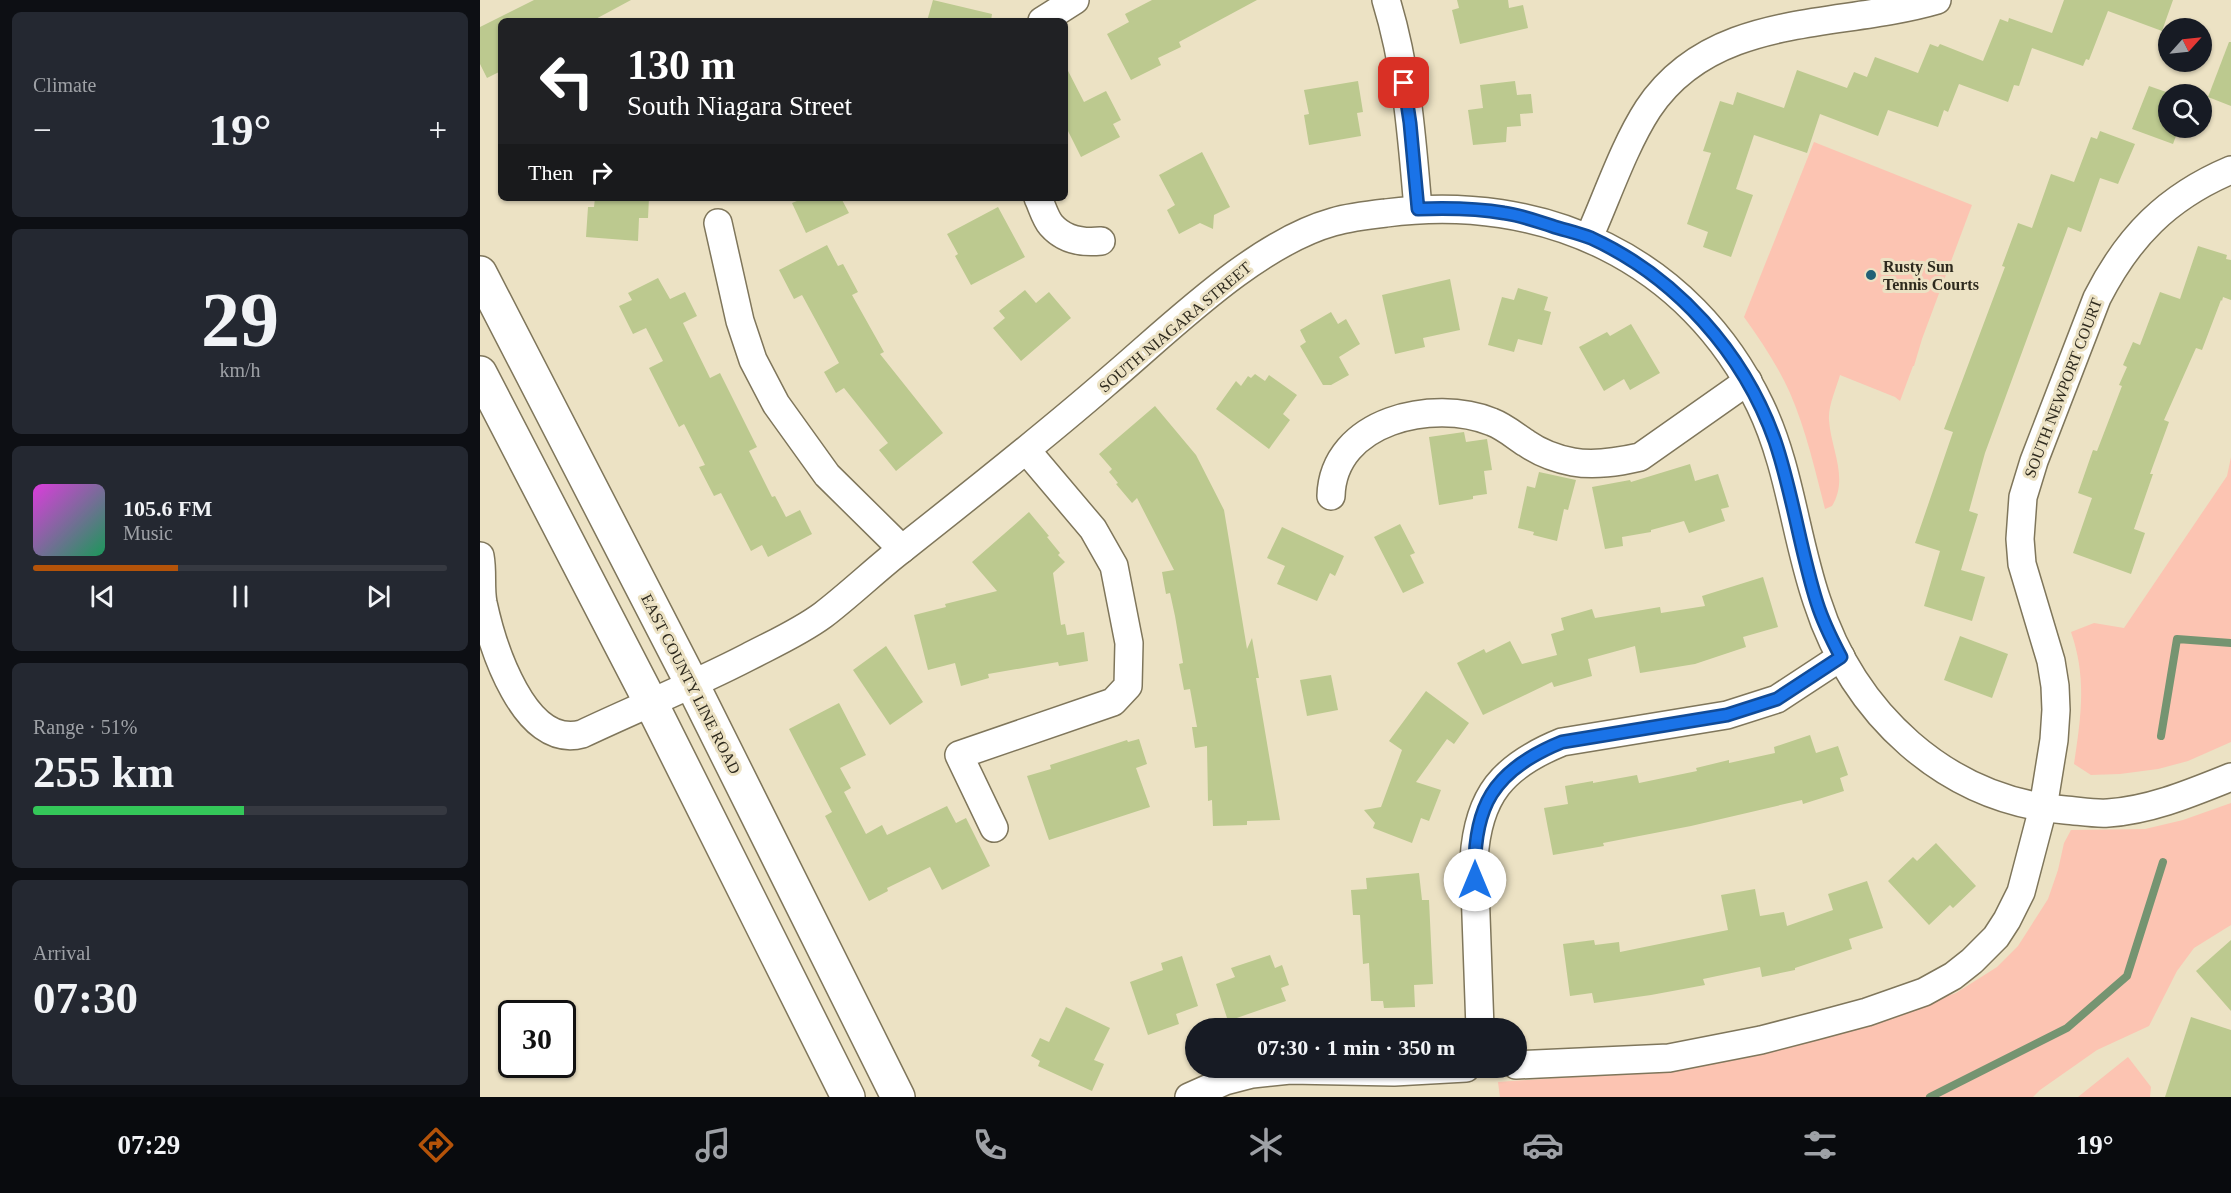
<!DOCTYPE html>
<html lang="en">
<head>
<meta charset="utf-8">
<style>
	:root { --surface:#171b24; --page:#242831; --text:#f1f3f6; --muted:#9ea1a6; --line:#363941; --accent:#b45309 }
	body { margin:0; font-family:"Times New Roman",serif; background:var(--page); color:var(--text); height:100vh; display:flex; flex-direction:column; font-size:22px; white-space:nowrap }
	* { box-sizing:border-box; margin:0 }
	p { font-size:20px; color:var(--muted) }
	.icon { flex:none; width:33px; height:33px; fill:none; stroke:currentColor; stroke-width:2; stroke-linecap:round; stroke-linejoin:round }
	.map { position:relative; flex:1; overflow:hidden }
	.drawer { display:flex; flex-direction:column; gap:12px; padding:12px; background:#0d0f14; width:480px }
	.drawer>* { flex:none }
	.hud { position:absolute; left:18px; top:18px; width:570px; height:183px; border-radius:9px; box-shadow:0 2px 4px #0004; background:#202124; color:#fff; overflow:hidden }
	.needle { width:39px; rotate:63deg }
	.fabs { position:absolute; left:1678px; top:18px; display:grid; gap:12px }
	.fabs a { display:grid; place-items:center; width:54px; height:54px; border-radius:50%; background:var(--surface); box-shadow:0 2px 4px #0004; font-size:30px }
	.speed { position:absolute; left:18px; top:1000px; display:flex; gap:12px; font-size:30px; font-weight:700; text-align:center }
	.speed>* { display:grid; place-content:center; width:78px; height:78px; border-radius:50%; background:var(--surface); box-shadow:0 2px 4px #0004; line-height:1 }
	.speed .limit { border:3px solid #111; border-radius:9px; background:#fff; color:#111 }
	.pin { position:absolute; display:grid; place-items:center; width:51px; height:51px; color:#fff; margin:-26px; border-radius:12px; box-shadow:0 3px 9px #0006 }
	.me { position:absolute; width:66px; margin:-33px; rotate:0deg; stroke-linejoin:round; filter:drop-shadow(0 0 4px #0008) }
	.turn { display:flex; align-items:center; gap:21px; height:126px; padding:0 30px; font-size:27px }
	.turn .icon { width:78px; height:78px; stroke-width:2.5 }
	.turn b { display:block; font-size:42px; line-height:51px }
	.then { display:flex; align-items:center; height:57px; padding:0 30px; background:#0003; gap:12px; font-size:22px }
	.big { font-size:45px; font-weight:700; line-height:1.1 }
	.drawer .widget { flex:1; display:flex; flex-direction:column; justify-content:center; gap:9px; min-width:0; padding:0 21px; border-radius:9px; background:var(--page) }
	.drawer .dial { align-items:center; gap:0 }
	.dial b { font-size:78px; line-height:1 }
	.song { display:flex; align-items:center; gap:18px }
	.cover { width:72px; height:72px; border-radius:9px; background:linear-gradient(135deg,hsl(300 70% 55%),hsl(150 70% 35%)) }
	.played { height:6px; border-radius:3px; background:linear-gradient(90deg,var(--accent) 35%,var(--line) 35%) }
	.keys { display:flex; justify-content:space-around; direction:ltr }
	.heat { display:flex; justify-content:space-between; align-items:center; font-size:33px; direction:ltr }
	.charge { height:9px; border-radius:4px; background:linear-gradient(90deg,#34c759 51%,var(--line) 0) }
	.trip { position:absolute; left:705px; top:1018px; width:342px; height:60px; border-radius:30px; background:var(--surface); box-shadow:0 2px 4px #0004; font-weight:700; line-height:60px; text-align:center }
	.tab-bar { display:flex; height:96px; justify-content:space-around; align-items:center; background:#090b0e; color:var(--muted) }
	.tab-bar .icon { width:42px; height:42px }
	.tab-bar .selected { color:var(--accent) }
	.tab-bar b { font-size:27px; color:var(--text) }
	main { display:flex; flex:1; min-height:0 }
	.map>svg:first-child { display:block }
	.green { fill:#fcc4b2 }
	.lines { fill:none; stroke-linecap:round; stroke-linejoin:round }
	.stream { stroke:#759471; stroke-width:8 }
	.building { fill:#bcc98f }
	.street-casing { stroke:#7f765b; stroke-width:30 }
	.secondary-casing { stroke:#7f765b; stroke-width:36 }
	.street { stroke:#fff; stroke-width:27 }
	.secondary { stroke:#fff; stroke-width:33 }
	.route-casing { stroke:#114b97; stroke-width:15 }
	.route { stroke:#1a73e8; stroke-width:10 }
	.poi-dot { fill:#216076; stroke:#ece2c4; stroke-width:2 }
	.labels { text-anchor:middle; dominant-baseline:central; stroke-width:6; stroke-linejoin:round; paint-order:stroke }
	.poi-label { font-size:16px; font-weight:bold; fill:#2e2a1e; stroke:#ece2c4; text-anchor:start }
	.street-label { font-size:16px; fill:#2e2a1e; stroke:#ece2c4 }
</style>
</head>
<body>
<main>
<section class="drawer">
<div class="widget"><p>Climate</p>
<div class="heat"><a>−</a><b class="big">19°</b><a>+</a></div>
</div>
<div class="widget dial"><b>29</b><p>km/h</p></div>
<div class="widget">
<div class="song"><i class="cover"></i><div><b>105.6 FM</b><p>Music</p></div></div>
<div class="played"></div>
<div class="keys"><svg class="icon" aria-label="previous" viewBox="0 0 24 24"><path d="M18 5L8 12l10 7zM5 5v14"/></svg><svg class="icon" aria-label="pause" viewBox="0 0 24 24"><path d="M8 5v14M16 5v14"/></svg><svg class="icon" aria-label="next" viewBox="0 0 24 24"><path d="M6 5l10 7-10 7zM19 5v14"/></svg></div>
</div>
<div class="widget"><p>Range · 51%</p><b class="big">255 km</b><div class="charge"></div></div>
<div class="widget"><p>Arrival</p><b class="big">07:30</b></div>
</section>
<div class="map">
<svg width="1751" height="1097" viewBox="0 0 1751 1097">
	<rect width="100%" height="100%" fill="#ece2c4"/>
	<g class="green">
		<path d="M1334 142 1492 205 1442 339 1434 366H1433L1420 401 1415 397 1360 375C1356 389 1348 406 1349 420 1351 450 1369 478 1352 506L1345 509C1335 470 1326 430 1310 393 1298 366 1281 341 1264 317Z"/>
		<path d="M1751 457V742L1708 761 1678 769 1640 774 1611 775 1594 764C1601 717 1607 678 1591 632L1614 623 1644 628 1747 476Z"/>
		<path d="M1751 803V925L1714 948 1697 971 1669 1026 1617 1050 1560 1090 1553 1097H1020L1018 1082 1091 1077 1152 1069 1153 1074 1247 1058 1413 1015 1476 993 1517 967 1538 946 1568 899 1578 870 1584 843 1591 830 1665 829 1703 820Z"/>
		<path d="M1648 1057 1671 1087 1670 1097H1598Z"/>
	</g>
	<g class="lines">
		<g class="stream">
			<path d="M1681 736 1697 639 1751 643"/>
			<path d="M1450 1097 1587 1028 1647 976 1683 862"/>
		</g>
	</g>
	<g class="building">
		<path d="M54 0H151L112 21H21V71L7 78 0 64V27Z"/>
		<path d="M453 0 512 14 511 21H447Z"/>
		<path d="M672 0H777L699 42 701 47 678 58 681 65 651 80 627 34 649 22 645 14Z"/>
		<path d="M977 0H1028L1029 8 1043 5 1048 28 980 44 972 10 979 8Z"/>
		<path d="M1584 0H1693L1682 31 1628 11 1609 60 1606 59 1603 66 1552 48 1539 86 1534 85 1528 102 1479 84 1468 112 1464 110 1458 127 1408 110 1398 136 1340 114 1327 153 1274 135 1256 189 1273 195 1251 257 1223 247 1228 232 1207 224 1231 153 1223 151 1240 101 1253 105 1257 92 1304 108 1317 70 1367 88 1374 72 1387 77 1395 57 1438 73 1450 44 1458 47 1460 44 1503 61 1520 19 1528 22 1529 18 1572 33Z"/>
		<path d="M1749 42H1751V106L1728 97Z"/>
		<path d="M585 65 604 102 626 91 641 120 633 124 640 137 601 157 585 125Z"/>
		<path d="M878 81 883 112 877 113 881 136 829 145 824 115 829 114 824 90Z"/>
		<path d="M1035 81 1037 95 1051 94 1053 113 1040 114 1041 126 1027 127 1026 142 993 145 988 110 1003 108 1000 85Z"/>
		<path d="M1669 86 1692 94H1689V128H1699L1693 144 1652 129Z"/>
		<path d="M1620 131 1655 144 1638 184 1620 178 1601 232 1588 227 1505 453 1489 511 1498 514 1481 570 1505 577 1492 621 1444 606 1460 551 1435 543 1473 432 1464 429 1525 267 1522 266 1538 223 1552 228 1571 174 1594 182 1611 137 1617 139Z"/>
		<path d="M722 152 750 207 734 215 733 229 720 223 699 234 687 210 695 205 679 175Z"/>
		<path d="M115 198H169L168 218H159L158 241 106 237 108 207H114Z"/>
		<path d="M324 198H361L369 213 326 233 312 203Z"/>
		<path d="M518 207 545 257 491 285 475 256 478 254 467 234Z"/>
		<path d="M347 245 358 266 363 264 378 292 372 295 404 352 400 354 463 433 416 471 399 450 408 443 364 388 356 393 344 372 359 363 322 295 314 299 299 270Z"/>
		<path d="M1718 246 1747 255 1746 259 1751 260V300L1743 297 1742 301 1741 300 1722 350 1716 348 1684 420 1689 422 1670 474H1673L1654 529 1665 533 1651 574 1593 553 1612 498 1598 493 1613 450 1617 451 1642 386 1639 385 1647 367 1643 365 1653 342 1660 345 1680 292 1700 299Z"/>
		<path d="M178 278 190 299 205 292 217 316 203 323 230 378 240 373 277 447 269 451 292 497 295 496 306 517 320 510 332 534 288 557 282 545 271 551 241 493 234 496 219 467 225 465 204 424 199 427 169 368 183 361 166 328 153 334 139 306 152 300 148 293Z"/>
		<path d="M970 279 980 330 943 338 945 347 915 354 902 295Z"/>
		<path d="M1038 288 1068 297 1064 310 1071 312 1062 345 1038 339 1034 352 1008 345 1022 297 1034 300Z"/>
		<path d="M545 290 556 303 569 292 591 318 541 361 513 328 525 318 519 311Z"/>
		<path d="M851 312 858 324 866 319 880 344 859 357 869 375 851 385H843L820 346 826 342 820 330Z"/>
		<path d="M1151 324 1180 373 1150 390 1144 379 1124 391 1099 347 1127 332 1130 336Z"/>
		<path d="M775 374 785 381 789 375 817 395 803 414 810 420 789 449 736 409 756 381 761 386 768 376 771 378Z"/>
		<path d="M675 406 716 455 744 510 767 649 772 638 779 678H776L800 820 767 821V825L733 826 732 800 728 801 727 746 715 748 712 727H717L710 689 704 690 699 664 703 663 695 616 690 593 686 594 682 572 694 570 657 498 652 503 636 484 638 483 629 472 632 469 619 454Z"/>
		<path d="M984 432 986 442 1007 439 1012 470 1004 471 1007 494 993 496V499L959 505 949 437Z"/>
		<path d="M1210 464 1215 481 1238 474 1249 507 1241 509 1245 521 1209 533 1204 521 1171 530V532L1142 537 1143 546 1125 549 1112 487 1150 480 1151 482Z"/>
		<path d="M1059 472 1096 480 1088 510 1084 509 1077 541 1053 535 1054 532 1038 528 1047 486 1055 488Z"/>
		<path d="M549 512 569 536 567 537 580 553 578 555 585 562 573 573 581 625 585 624 587 635 604 632 608 661 579 666 578 662 508 674 509 678 481 686 475 663 448 670 434 615 466 607 465 604 517 591 492 562Z"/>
		<path d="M920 524 935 553 930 555 944 583 923 593 894 537Z"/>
		<path d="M802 527 864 556 855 576 850 573 837 601 797 584 805 566 787 558Z"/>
		<path d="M1283 577 1298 627 1263 637 1266 647 1215 664 1160 673 1155 646 1108 659 1112 676 1074 687 1072 682 1003 715 977 663 1004 649 1006 653 1030 641 1042 664 1077 655 1071 634 1084 630 1081 618 1112 609 1115 618 1180 607 1181 613 1225 606 1222 596Z"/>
		<path d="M1480 636 1528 654 1512 698 1464 680Z"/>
		<path d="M406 646 443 702 410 725 373 670Z"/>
		<path d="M851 675 858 710 827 716 820 680Z"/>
		<path d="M946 691 989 723 974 744 967 739 936 782 961 790 949 821 941 818 932 843 893 828 895 823 884 810 901 807 922 750 909 741Z"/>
		<path d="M359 703 386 755 360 768 371 788 364 792 386 834 402 825 407 835 467 806 476 823 486 818 510 866 462 890 450 867 407 888 408 891 389 901 345 816 352 812 309 729Z"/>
		<path d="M1330 735 1336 753 1358 746 1368 775 1360 778 1364 791 1323 804 1322 800 1211 826 1123 843 1124 846 1073 855 1064 808 1088 804 1085 786 1113 781V783L1157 775 1159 783 1217 771 1216 768 1249 760V763L1295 753 1294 747Z"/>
		<path d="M659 739 667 764 656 768 670 807 569 840 547 776 571 769 570 765 647 740 648 742Z"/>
		<path d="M1456 843 1496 886 1473 908 1470 905 1449 925 1408 881 1433 857 1437 861Z"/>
		<path d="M939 873 942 900H949L953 984 934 985 935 1007 904 1008 903 1001H891L889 963 883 964 880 915H873L871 890 887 889 886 878Z"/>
		<path d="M1387 881 1403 928 1369 939 1372 949 1315 968V970L1282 977 1280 967 1223 979 1225 985 1171 995 1114 1003 1112 993 1090 996 1083 944 1114 940 1115 945 1139 942 1140 952 1248 930 1241 895 1275 889 1280 916 1304 912 1307 926 1353 910 1348 894Z"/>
		<path d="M1751 940V1011L1716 971Z"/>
		<path d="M790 955 795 968 802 965 809 985 801 988 806 1001 748 1021 736 984 755 977 751 968Z"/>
		<path d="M702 956 718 1006 696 1014 699 1024 668 1035 650 982 683 970 681 963Z"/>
		<path d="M586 1007 630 1028 614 1060 624 1064 612 1091 558 1066 560 1061 551 1056 560 1038 569 1042Z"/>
		<path d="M1711 1017 1751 1030V1097H1685Z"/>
	</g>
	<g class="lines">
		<defs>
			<g id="street">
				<path d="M906 0C927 68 932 139 938 209"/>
				<path d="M562 21 595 0"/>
				<path d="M558 198C562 206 565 218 571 225 584 240 603 243 621 241"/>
				<path d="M238 223 260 321 273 360 296 404 347 475 422 549"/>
				<path d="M1109 237C1127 197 1144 146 1168 109 1233 11 1358 29 1457 0"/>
				<path d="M851 496C853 420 954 398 1012 422 1025 427 1035 436 1046 443 1059 452 1077 459 1093 462 1115 466 1138 462 1160 457L1268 381"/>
				<path d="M0 556C3 572 0 587 3 603 12 645 44 750 102 734 157 708 214 685 268 657 293 644 320 632 343 615 369 595 392 573 417 553 488 497 558 442 626 383 689 330 774 244 853 222 870 217 888 215 906 213 1063 192 1210 259 1280 405 1310 467 1315 537 1337 601 1373 713 1465 800 1585 810 1599 811 1614 814 1628 813 1671 810 1711 793 1751 777"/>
				<path d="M514 828 479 755 633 702 648 686 649 643 634 566 613 529 547 451"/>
				<path d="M1000 1029 994 859C998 795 1023 766 1082 742L1247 715 1297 699 1361 657"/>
				<path d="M1036 1065 1189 1058 1281 1040 1335 1026 1387 1012 1444 992 1473 976 1492 961 1516 937 1527 920 1541 892 1563 808 1574 740 1576 710 1575 686 1571 661 1542 564 1540 539 1543 497 1554 461 1617 298C1648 237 1687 197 1751 170"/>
				<path d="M709 1097 745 1081 772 1074 810 1070 914 1072 986 1068"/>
			</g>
			<g id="secondary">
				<path d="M0 273 212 684 418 1097"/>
				<path d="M0 373 171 703 368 1097"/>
			</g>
		</defs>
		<use href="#street" class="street-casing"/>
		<use href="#secondary" class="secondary-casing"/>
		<use href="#street" class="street"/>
		<use href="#secondary" class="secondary"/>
	</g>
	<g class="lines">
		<defs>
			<path id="route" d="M924 83 930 123 938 209C966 208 995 208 1024 213 1040 215 1056 221 1072 226 1084 230 1098 233 1111 238 1196 277 1264 353 1295 441 1313 494 1320 550 1337 603 1343 622 1352 640 1361 657L1297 699 1247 715 1082 742C1013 770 992 807 995 880"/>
		</defs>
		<use href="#route" class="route-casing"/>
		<use href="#route" class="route"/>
	</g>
	<circle class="poi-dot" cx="1391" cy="275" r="6"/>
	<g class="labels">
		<g class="poi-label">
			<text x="1403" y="266">Rusty Sun<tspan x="1403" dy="18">Tennis Courts</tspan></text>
		</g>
		<g class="street-label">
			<text transform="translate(695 327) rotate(-40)">SOUTH NIAGARA STREET</text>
			<text transform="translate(1583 388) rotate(-69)">SOUTH NEWPORT COURT</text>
			<text transform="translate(211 684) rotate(63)">EAST COUNTY LINE ROAD</text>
		</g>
	</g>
</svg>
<div class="fabs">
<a><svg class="needle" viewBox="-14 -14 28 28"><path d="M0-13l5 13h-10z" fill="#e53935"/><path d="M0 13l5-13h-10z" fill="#9ea1a6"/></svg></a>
<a><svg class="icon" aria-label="search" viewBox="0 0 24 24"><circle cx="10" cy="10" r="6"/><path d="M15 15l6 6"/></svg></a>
</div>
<div class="speed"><div class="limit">30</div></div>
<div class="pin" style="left:924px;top:83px;background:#d93025"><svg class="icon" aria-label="arrive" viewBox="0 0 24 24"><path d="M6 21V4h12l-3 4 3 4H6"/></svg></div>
<svg class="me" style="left:995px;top:880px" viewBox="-20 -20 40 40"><circle r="19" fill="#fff"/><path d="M0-13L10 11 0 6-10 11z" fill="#1a73e8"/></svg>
<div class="trip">07:30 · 1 min · 350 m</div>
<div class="hud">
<div class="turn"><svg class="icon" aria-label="left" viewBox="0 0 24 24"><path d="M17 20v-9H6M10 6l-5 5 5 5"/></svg><div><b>130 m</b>South Niagara Street</div></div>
<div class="then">Then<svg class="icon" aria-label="right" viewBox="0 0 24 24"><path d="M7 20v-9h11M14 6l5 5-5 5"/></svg></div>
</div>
</div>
</main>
<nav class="tab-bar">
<b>07:29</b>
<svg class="icon selected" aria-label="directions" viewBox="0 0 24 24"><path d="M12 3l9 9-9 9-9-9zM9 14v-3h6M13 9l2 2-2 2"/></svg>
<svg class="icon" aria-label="music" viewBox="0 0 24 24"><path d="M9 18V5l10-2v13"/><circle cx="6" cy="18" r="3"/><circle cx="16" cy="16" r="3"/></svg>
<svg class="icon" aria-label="phone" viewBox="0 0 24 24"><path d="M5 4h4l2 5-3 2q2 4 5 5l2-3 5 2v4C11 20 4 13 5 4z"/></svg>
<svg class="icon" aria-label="climate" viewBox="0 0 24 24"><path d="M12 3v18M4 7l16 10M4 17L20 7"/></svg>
<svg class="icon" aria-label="car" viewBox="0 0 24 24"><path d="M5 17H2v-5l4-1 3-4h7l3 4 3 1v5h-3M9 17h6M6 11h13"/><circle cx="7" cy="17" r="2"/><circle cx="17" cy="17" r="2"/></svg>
<svg class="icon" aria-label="filters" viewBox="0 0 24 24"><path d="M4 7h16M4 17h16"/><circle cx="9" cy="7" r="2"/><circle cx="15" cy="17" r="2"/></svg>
<b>19°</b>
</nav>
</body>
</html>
